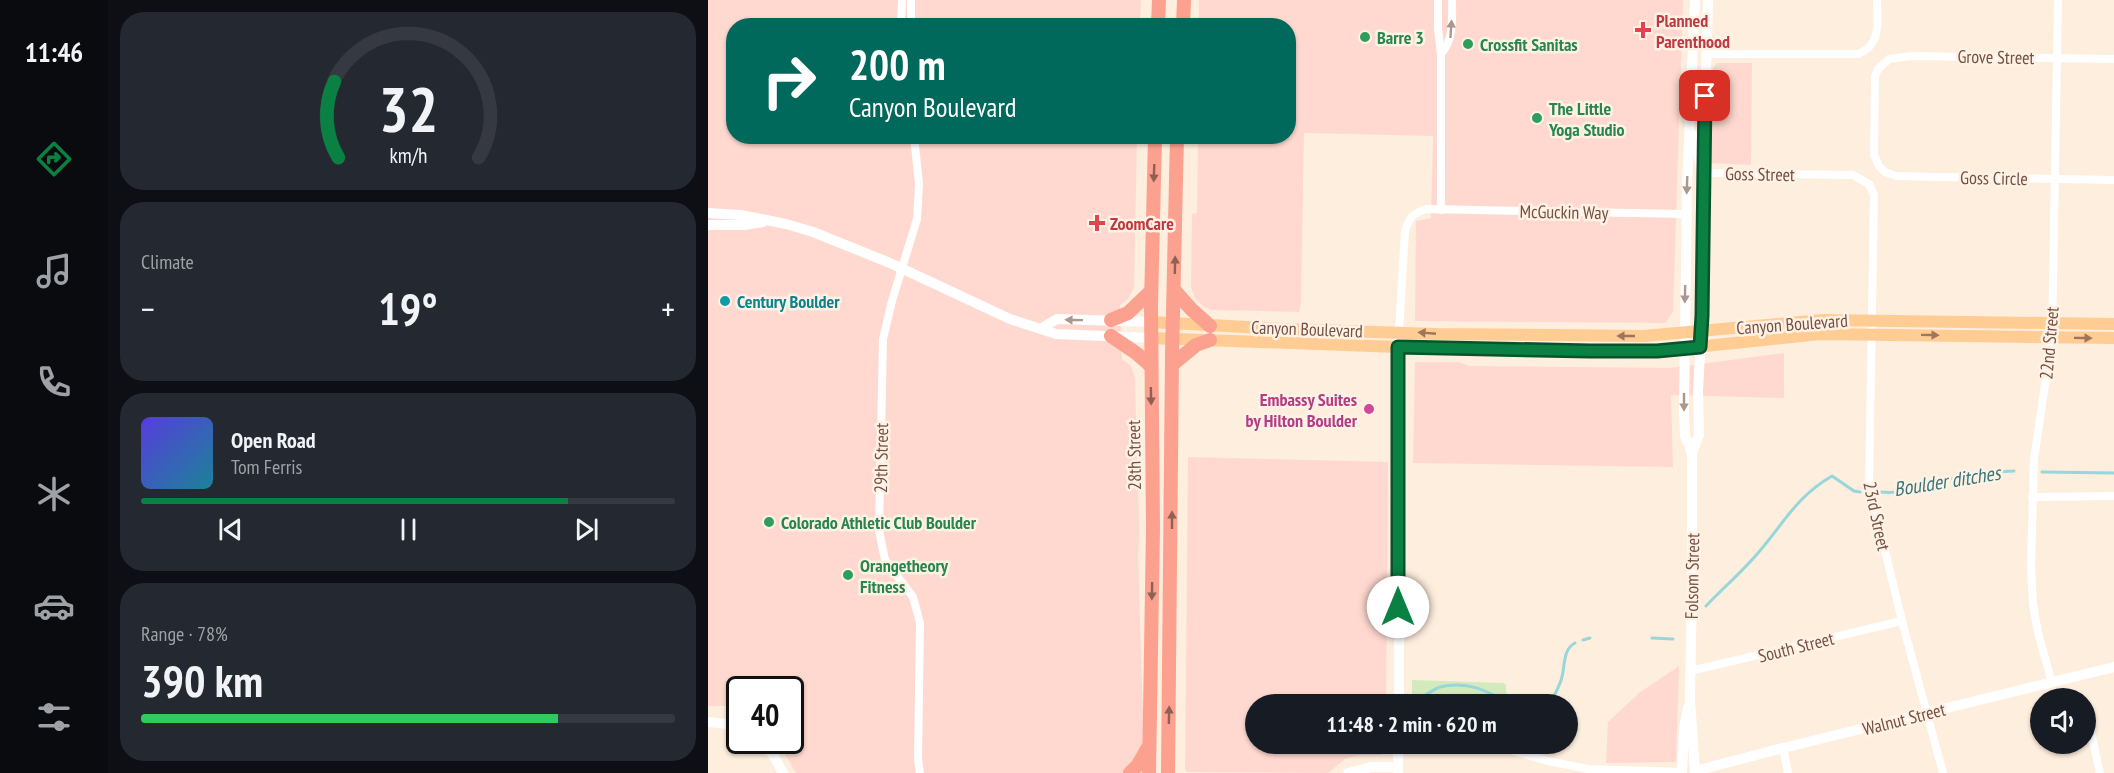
<!DOCTYPE html>
<html lang="en">
<head>
<meta charset="utf-8">
<style>
	:root { --surface:#171b24; --page:#242831; --text:#f1f3f6; --muted:#9ea1a6; --line:#363941; --accent:#0b8043 }
	body { margin:0; font-family:"PT Sans Narrow",sans-serif; background:var(--page); color:var(--text); height:100vh; display:flex; flex-direction:column; font-size:22px; white-space:nowrap }
	* { box-sizing:border-box; margin:0 }
	p { font-size:20px; color:var(--muted) }
	.icon { flex:none; width:33px; height:33px; fill:none; stroke:currentColor; stroke-width:2; stroke-linecap:round; stroke-linejoin:round }
	.map { position:relative; flex:1; overflow:hidden }
	.panel { display:flex; flex-direction:column; gap:12px; padding:12px; background:#0d0f14; width:600px }
	.panel>* { flex:none }
	.hud { position:absolute; left:18px; top:18px; width:570px; height:126px; border-radius:24px; box-shadow:0 2px 4px #0004; background:#00695c; color:#fff; overflow:hidden }
	.tools { position:absolute; left:1322px; top:688px; display:grid; gap:12px }
	.tools a { display:grid; place-items:center; width:66px; height:66px; border-radius:50%; background:var(--surface); box-shadow:0 2px 4px #0004; font-size:30px }
	.speed { position:absolute; left:18px; top:676px; display:flex; gap:12px; font-size:30px; font-weight:700; text-align:center }
	.speed>* { display:grid; place-content:center; width:78px; height:78px; border-radius:50%; background:var(--surface); box-shadow:0 2px 4px #0004; line-height:1 }
	.speed .limit { border:3px solid #111; border-radius:9px; background:#fff; color:#111 }
	.pin { position:absolute; display:grid; place-items:center; width:51px; height:51px; color:#fff; margin:-26px; border-radius:12px; box-shadow:0 3px 9px #0006 }
	.me { position:absolute; width:66px; margin:-33px; rotate:0deg; stroke-linejoin:round; filter:drop-shadow(0 0 4px #0008) }
	.turn { display:flex; align-items:center; gap:21px; height:126px; padding:0 24px; font-size:27px }
	.turn .icon { width:78px; height:78px; stroke-width:2.5 }
	.turn b { display:block; font-size:42px; line-height:51px }
	.big { font-size:45px; font-weight:700; line-height:1.1 }
	.panel .widget { flex:1; display:flex; flex-direction:column; justify-content:center; gap:9px; min-width:0; padding:0 21px; border-radius:24px; background:var(--page) }
	.panel .dial { align-items:center; gap:0 }
	.dial svg { height:156px; overflow:visible; fill:none; stroke:var(--line); stroke-width:7; stroke-linecap:round; text-anchor:middle }
	.dial text { fill:var(--text); stroke:none }
	.song { display:flex; align-items:center; gap:18px }
	.cover { width:72px; height:72px; border-radius:9px; background:linear-gradient(135deg,hsl(250 70% 55%),hsl(190 70% 35%)) }
	.played { height:6px; border-radius:3px; background:linear-gradient(90deg,var(--accent) 80%,var(--line) 80%) }
	.keys { display:flex; justify-content:space-around; direction:ltr }
	.heat { display:flex; justify-content:space-between; align-items:center; font-size:33px; direction:ltr }
	.charge { height:9px; border-radius:4px; background:linear-gradient(90deg,#34c759 78%,var(--line) 0) }
	.trip { position:absolute; left:537px; top:694px; width:333px; height:60px; border-radius:30px; background:var(--surface); box-shadow:0 2px 4px #0004; font-weight:700; line-height:60px; text-align:center }
	main { display:flex; flex:1; min-height:0 }
	.dock { display:flex; flex-direction:column; width:108px; justify-content:space-around; align-items:center; background:#090b0e; color:var(--muted) }
	.dock .icon { width:42px; height:42px }
	.dock .on { color:var(--accent) }
	.dock b { font-size:27px; color:var(--text) }
	.map>svg:first-child { display:block }
	.commercial { fill:#ffd9d0 }
	.green { fill:#d3ebbc }
	.lines { fill:none; stroke-linecap:round; stroke-linejoin:round }
	.stream { stroke:#97d6da; stroke-width:3 }
	.street { stroke:#fff; stroke-width:8 }
	.secondary { stroke:#fff; stroke-width:10 }
	.primary { stroke:#ffcc93; stroke-width:12 }
	.highway { stroke:#fca18f; stroke-width:14 }
	.oneway { fill:#ac978f }
	.oneway2 { fill:#8f6154 }
	.oneway3 { fill:#9e765c }
	.route-casing { stroke:#07532c; stroke-width:15 }
	.route { stroke:#0b8043; stroke-width:10 }
	.health-dot { fill:#e0444e; stroke:#fff2e5; stroke-width:2 }
	.leisure-dot { fill:#2e9e5b; stroke:#fff2e5; stroke-width:2 }
	.culture-dot { fill:#0f9aa8; stroke:#fff2e5; stroke-width:2 }
	.hotel-dot { fill:#d1479c; stroke:#fff2e5; stroke-width:2 }
	.labels { text-anchor:middle; dominant-baseline:central; stroke-width:5; stroke-linejoin:round; paint-order:stroke }
	.health-label { font-size:18px; font-weight:bold; fill:#be3a42; stroke:#fff2e5; text-anchor:start }
	.leisure-label { font-size:18px; font-weight:bold; fill:#27864d; stroke:#fff2e5; text-anchor:start }
	.street-label { font-size:18px; fill:#745145; stroke:#fff2e5 }
	.culture-label { font-size:18px; font-weight:bold; fill:#0d838f; stroke:#fff2e5; text-anchor:start }
	.hotel-label { font-size:18px; font-weight:bold; fill:#b23c85; stroke:#fff2e5; text-anchor:end }
	.water-label { font-size:20px; font-style:italic; fill:#38777c; stroke:#fff2e5 }
</style>
</head>
<body>
<main>
<nav class="dock">
<b>11:46</b>
<svg class="icon on" aria-label="directions" viewBox="0 0 24 24"><path d="M12 3l9 9-9 9-9-9zM9 14v-3h6M13 9l2 2-2 2"/></svg>
<svg class="icon" aria-label="music" viewBox="0 0 24 24"><path d="M9 18V5l10-2v13"/><circle cx="6" cy="18" r="3"/><circle cx="16" cy="16" r="3"/></svg>
<svg class="icon" aria-label="phone" viewBox="0 0 24 24"><path d="M5 4h4l2 5-3 2q2 4 5 5l2-3 5 2v4C11 20 4 13 5 4z"/></svg>
<svg class="icon" aria-label="climate" viewBox="0 0 24 24"><path d="M12 3v18M4 7l16 10M4 17L20 7"/></svg>
<svg class="icon" aria-label="car" viewBox="0 0 24 24"><path d="M5 17H2v-5l4-1 3-4h7l3 4 3 1v5h-3M9 17h6M6 11h13"/><circle cx="7" cy="17" r="2"/><circle cx="17" cy="17" r="2"/></svg>
<svg class="icon" aria-label="filters" viewBox="0 0 24 24"><path d="M4 7h16M4 17h16"/><circle cx="9" cy="7" r="2"/><circle cx="15" cy="17" r="2"/></svg>
</nav>
<section class="panel">
<div class="widget dial"><svg viewBox="0 0 100 80">
<path d="M14 69A42 42 0 1 1 86 69"/>
<path d="M14 69A42 42 0 0 1 12 30" stroke="#0b8043"/>
<text x="50" y="56" font-size="32" font-weight="700">32</text>
<text x="50" y="72" font-size="11">km/h</text>
</svg></div>
<div class="widget"><p>Climate</p>
<div class="heat"><a>−</a><b class="big">19°</b><a>+</a></div>
</div>
<div class="widget">
<div class="song"><i class="cover"></i><div><b>Open Road</b><p>Tom Ferris</p></div></div>
<div class="played"></div>
<div class="keys"><svg class="icon" aria-label="previous" viewBox="0 0 24 24"><path d="M18 5L8 12l10 7zM5 5v14"/></svg><svg class="icon" aria-label="pause" viewBox="0 0 24 24"><path d="M8 5v14M16 5v14"/></svg><svg class="icon" aria-label="next" viewBox="0 0 24 24"><path d="M6 5l10 7-10 7zM19 5v14"/></svg></div>
</div>
<div class="widget"><p>Range · 78%</p><b class="big">390 km</b><div class="charge"></div></div>
</section>
<div class="map">
<svg width="1406" height="773" viewBox="0 0 1406 773">
	<rect width="100%" height="100%" fill="#feeedd"/>
	<g class="commercial">
		<path d="M0 0H433L432 25 26 26V136L429 137 426 288 420 299 412 305 414 359 423 366 427 378 431 528 430 558 436 745 419 771 415 773H88L69 741H82V690H32L31 711 19 706H0Z"/>
		<path d="M491 0H975L965 312 957 323 707 321 708 221 723 218 725 136 596 133 593 302 591 312 505 310 496 307 487 298 483 287 484 214 489 213 490 137 580 136V26L491 25Z"/>
		<path d="M1009 63H1044L1043 165 1003 163 1001 161 1005 68Z"/>
		<path d="M1076 353V398L963 395 965 467 705 463 707 362H751L761 366 962 368Z"/>
		<path d="M480 457 680 462 678 705H548V744H678L677 748 673 755H652L637 759 620 773 479 772 477 769Z"/>
		<path d="M971 666 968 762 898 763 900 722 931 693Z"/>
	</g>
	<path class="green" d="M704 680 795 683 798 685 799 705H704Z"/>
	<g class="lines">
		<g class="stream">
			<path d="M1334 472 1406 473"/>
			<path d="M1172 492C1202 495 1227 481 1255 476 1271 472 1289 472 1306 471"/>
			<path d="M998 606C1015 588 1034 572 1050 553 1076 523 1088 497 1124 476L1146 491 1152 492"/>
			<path d="M944 638 965 639"/>
			<path d="M875 640 882 638"/>
			<path d="M704 705C713 699 723 690 732 687 760 680 780 691 803 705"/>
			<path d="M840 705C845 698 849 691 852 683 858 671 853 650 867 643"/>
		</g>
		<g class="street">
			<path d="M730 0V29L733 54V210"/>
			<path d="M193 26 194 0"/>
			<path d="M203 26V0"/>
			<path d="M733 54C746 39 744 20 744 0"/>
			<path d="M999 54H1150C1174 45 1169 21 1169 0"/>
			<path d="M1406 59 1204 56 1181 59 1170 69 1167 76 1166 155 1171 166 1177 172 1188 176 1232 177 1406 180"/>
			<path d="M982 128C992 144 985 156 995 173L1145 175 1161 184 1166 195 1161 484 1194 621 1235 773"/>
			<path d="M206 136 211 184 209 219 184 301 175 339 171 530 177 560 205 597 212 623 210 759 212 773"/>
			<path d="M691 331 697 231C701 218 705 213 718 209L978 214"/>
			<path d="M1324 497 1406 496"/>
			<path d="M982 671 1194 621"/>
			<path d="M1344 683 1330 633 1325 604 1323 567 1326 459 1344 337 1350 0"/>
			<path d="M1381 723 1392 773"/>
			<path d="M782 744 840 761 880 769 974 772"/>
			<path d="M1075 748 1080 773"/>
		</g>
		<g class="secondary">
			<path d="M987 0 979 185 976 411 977 436 984 453V587L982 699 987 773"/>
			<path d="M0 213 33 215 78 224 105 232 182 263 302 319 348 334 443 338"/>
			<path d="M0 225H36L55 222"/>
			<path d="M334 328 349 319 443 322"/>
			<path d="M984 453 991 435 990 391 994 316 995 173 1000 0"/>
			<path d="M691 705V331"/>
			<path d="M0 722 19 724 32 728"/>
			<path d="M53 741 64 753 75 773"/>
			<path d="M987 771 1075 748 1406 667"/>
			<path d="M640 773 663 767H690"/>
			<path d="M690 773V744"/>
			<path d="M974 773 976 728 980 708"/>
		</g>
		<g class="primary">
			<path d="M443 322 576 329 728 334 936 336 1115 320 1406 324"/>
			<path d="M443 338 690 347 882 351 959 350 1112 334 1406 338"/>
		</g>
		<g class="highway">
			<path d="M450 26 451 0"/>
			<path d="M475 26 476 0"/>
			<path d="M467 291 483 309 502 326"/>
			<path d="M403 320 420 313 443 291"/>
			<path d="M403 336 428 353 443 366"/>
			<path d="M465 364 488 345 502 340"/>
			<path d="M422 773 430 765 439 749"/>
			<path d="M441 773 445 528 443 305 447 136"/>
			<path d="M460 773 464 356 469 136"/>
		</g>
	</g>
	<defs><path id="oneway-solid" d="M-6-.8H1V-3.2L6.5 0L1 3.2V.8H-6Z" transform="scale(1.5)"/></defs>
	<g class="oneway">
		<use href="#oneway-solid" transform="translate(743 29) rotate(-86)"/>
		<use href="#oneway-solid" transform="translate(979 185) rotate(92)"/>
		<use href="#oneway-solid" transform="translate(977 294) rotate(91)"/>
		<use href="#oneway-solid" transform="translate(366 320) rotate(-179)"/>
		<use href="#oneway-solid" transform="translate(976 402) rotate(90)"/>
	</g>
	<g class="oneway2">
		<use href="#oneway-solid" transform="translate(446 173) rotate(92)"/>
		<use href="#oneway-solid" transform="translate(467 265) rotate(-89)"/>
		<use href="#oneway-solid" transform="translate(443 396) rotate(89)"/>
		<use href="#oneway-solid" transform="translate(464 520) rotate(-90)"/>
		<use href="#oneway-solid" transform="translate(444 591) rotate(91)"/>
		<use href="#oneway-solid" transform="translate(461 715) rotate(-89)"/>
	</g>
	<g class="oneway3">
		<use href="#oneway-solid" transform="translate(719 333) rotate(-175)"/>
		<use href="#oneway-solid" transform="translate(1222 335) rotate(1)"/>
		<use href="#oneway-solid" transform="translate(918 336) rotate(-180)"/>
		<use href="#oneway-solid" transform="translate(1375 338) rotate(1)"/>
	</g>
	<g class="lines">
		<defs>
			<path id="route" d="M690 607V347L882 351H949L992 347 994 316 997 96"/>
		</defs>
		<use href="#route" class="route-casing"/>
		<use href="#route" class="route"/>
	</g>
	<g class="health-dot">
		<path d="M932 21h6v6h6v6h-6v6h-6v-6h-6v-6h6z"/>
		<path d="M386 214h6v6h6v6h-6v6h-6v-6h-6v-6h6z"/>
	</g>
	<g class="leisure-dot">
		<circle cx="657" cy="37" r="6"/>
		<circle cx="760" cy="44" r="6"/>
		<circle cx="829" cy="118" r="6"/>
		<circle cx="61" cy="522" r="6"/>
		<circle cx="140" cy="575" r="6"/>
	</g>
	<circle class="culture-dot" cx="17" cy="301" r="6"/>
	<circle class="hotel-dot" cx="661" cy="409" r="6"/>
	<g class="labels">
		<g class="health-label">
			<text x="948" y="20">Planned<tspan x="948" dy="21">Parenthood</tspan></text>
			<text x="402" y="223">ZoomCare</text>
		</g>
		<g class="leisure-label">
			<text x="669" y="37">Barre 3</text>
			<text x="772" y="44">Crossfit Sanitas</text>
			<text x="841" y="108">The Little<tspan x="841" dy="21">Yoga Studio</tspan></text>
			<text x="73" y="522">Colorado Athletic Club Boulder</text>
			<text x="152" y="565">Orangetheory<tspan x="152" dy="21">Fitness</tspan></text>
		</g>
		<g class="street-label">
			<text transform="translate(1288 57) rotate(1)">Grove Street</text>
			<text transform="translate(1052 174) rotate(1)">Goss Street</text>
			<text transform="translate(1286 178) rotate(1)">Goss Circle</text>
			<text transform="translate(856 212) rotate(1)">McGuckin Way</text>
			<text transform="translate(1084 324) rotate(-4)">Canyon Boulevard</text>
			<text transform="translate(599 329) rotate(2)">Canyon Boulevard</text>
			<text transform="translate(1341 343) rotate(-85)">22nd Street</text>
			<text transform="translate(426 455) rotate(-91)">28th Street</text>
			<text transform="translate(173 458) rotate(-89)">29th Street</text>
			<text transform="translate(1169 516) rotate(78)">23rd Street</text>
			<text transform="translate(984 576) rotate(-89)">Folsom Street</text>
			<text transform="translate(1088 647) rotate(-14)">South Street</text>
			<text transform="translate(1196 719) rotate(-14)">Walnut Street</text>
		</g>
		<g class="culture-label">
			<text x="29" y="301">Century Boulder</text>
		</g>
		<g class="hotel-label">
			<text x="649" y="399">Embassy Suites<tspan x="649" dy="21">by Hilton Boulder</tspan></text>
		</g>
		<g class="water-label">
			<text transform="translate(1239 481) rotate(-9)">Boulder ditches</text>
		</g>
	</g>
</svg>
<div class="tools">
<a><svg class="icon" aria-label="sound" viewBox="0 0 24 24"><path d="M4 9h4l5-4v14l-5-4H4zM17 9q2 3 0 6"/></svg></a>
</div>
<div class="speed"><div class="limit">40</div></div>
<div class="pin" style="left:997px;top:96px;background:#d93025"><svg class="icon" aria-label="arrive" viewBox="0 0 24 24"><path d="M6 21V4h12l-3 4 3 4H6"/></svg></div>
<svg class="me" style="left:690px;top:607px" viewBox="-20 -20 40 40"><circle r="19" fill="#fff"/><path d="M0-13L10 11 0 6-10 11z" fill="#0b8043"/></svg>
<div class="trip">11:48 · 2 min · 620 m</div>
<div class="hud">
<div class="turn"><svg class="icon" aria-label="right" viewBox="0 0 24 24"><path d="M7 20v-9h11M14 6l5 5-5 5"/></svg><div><b>200 m</b>Canyon Boulevard</div></div>
</div>
</div>
</main>
</body>
</html>
